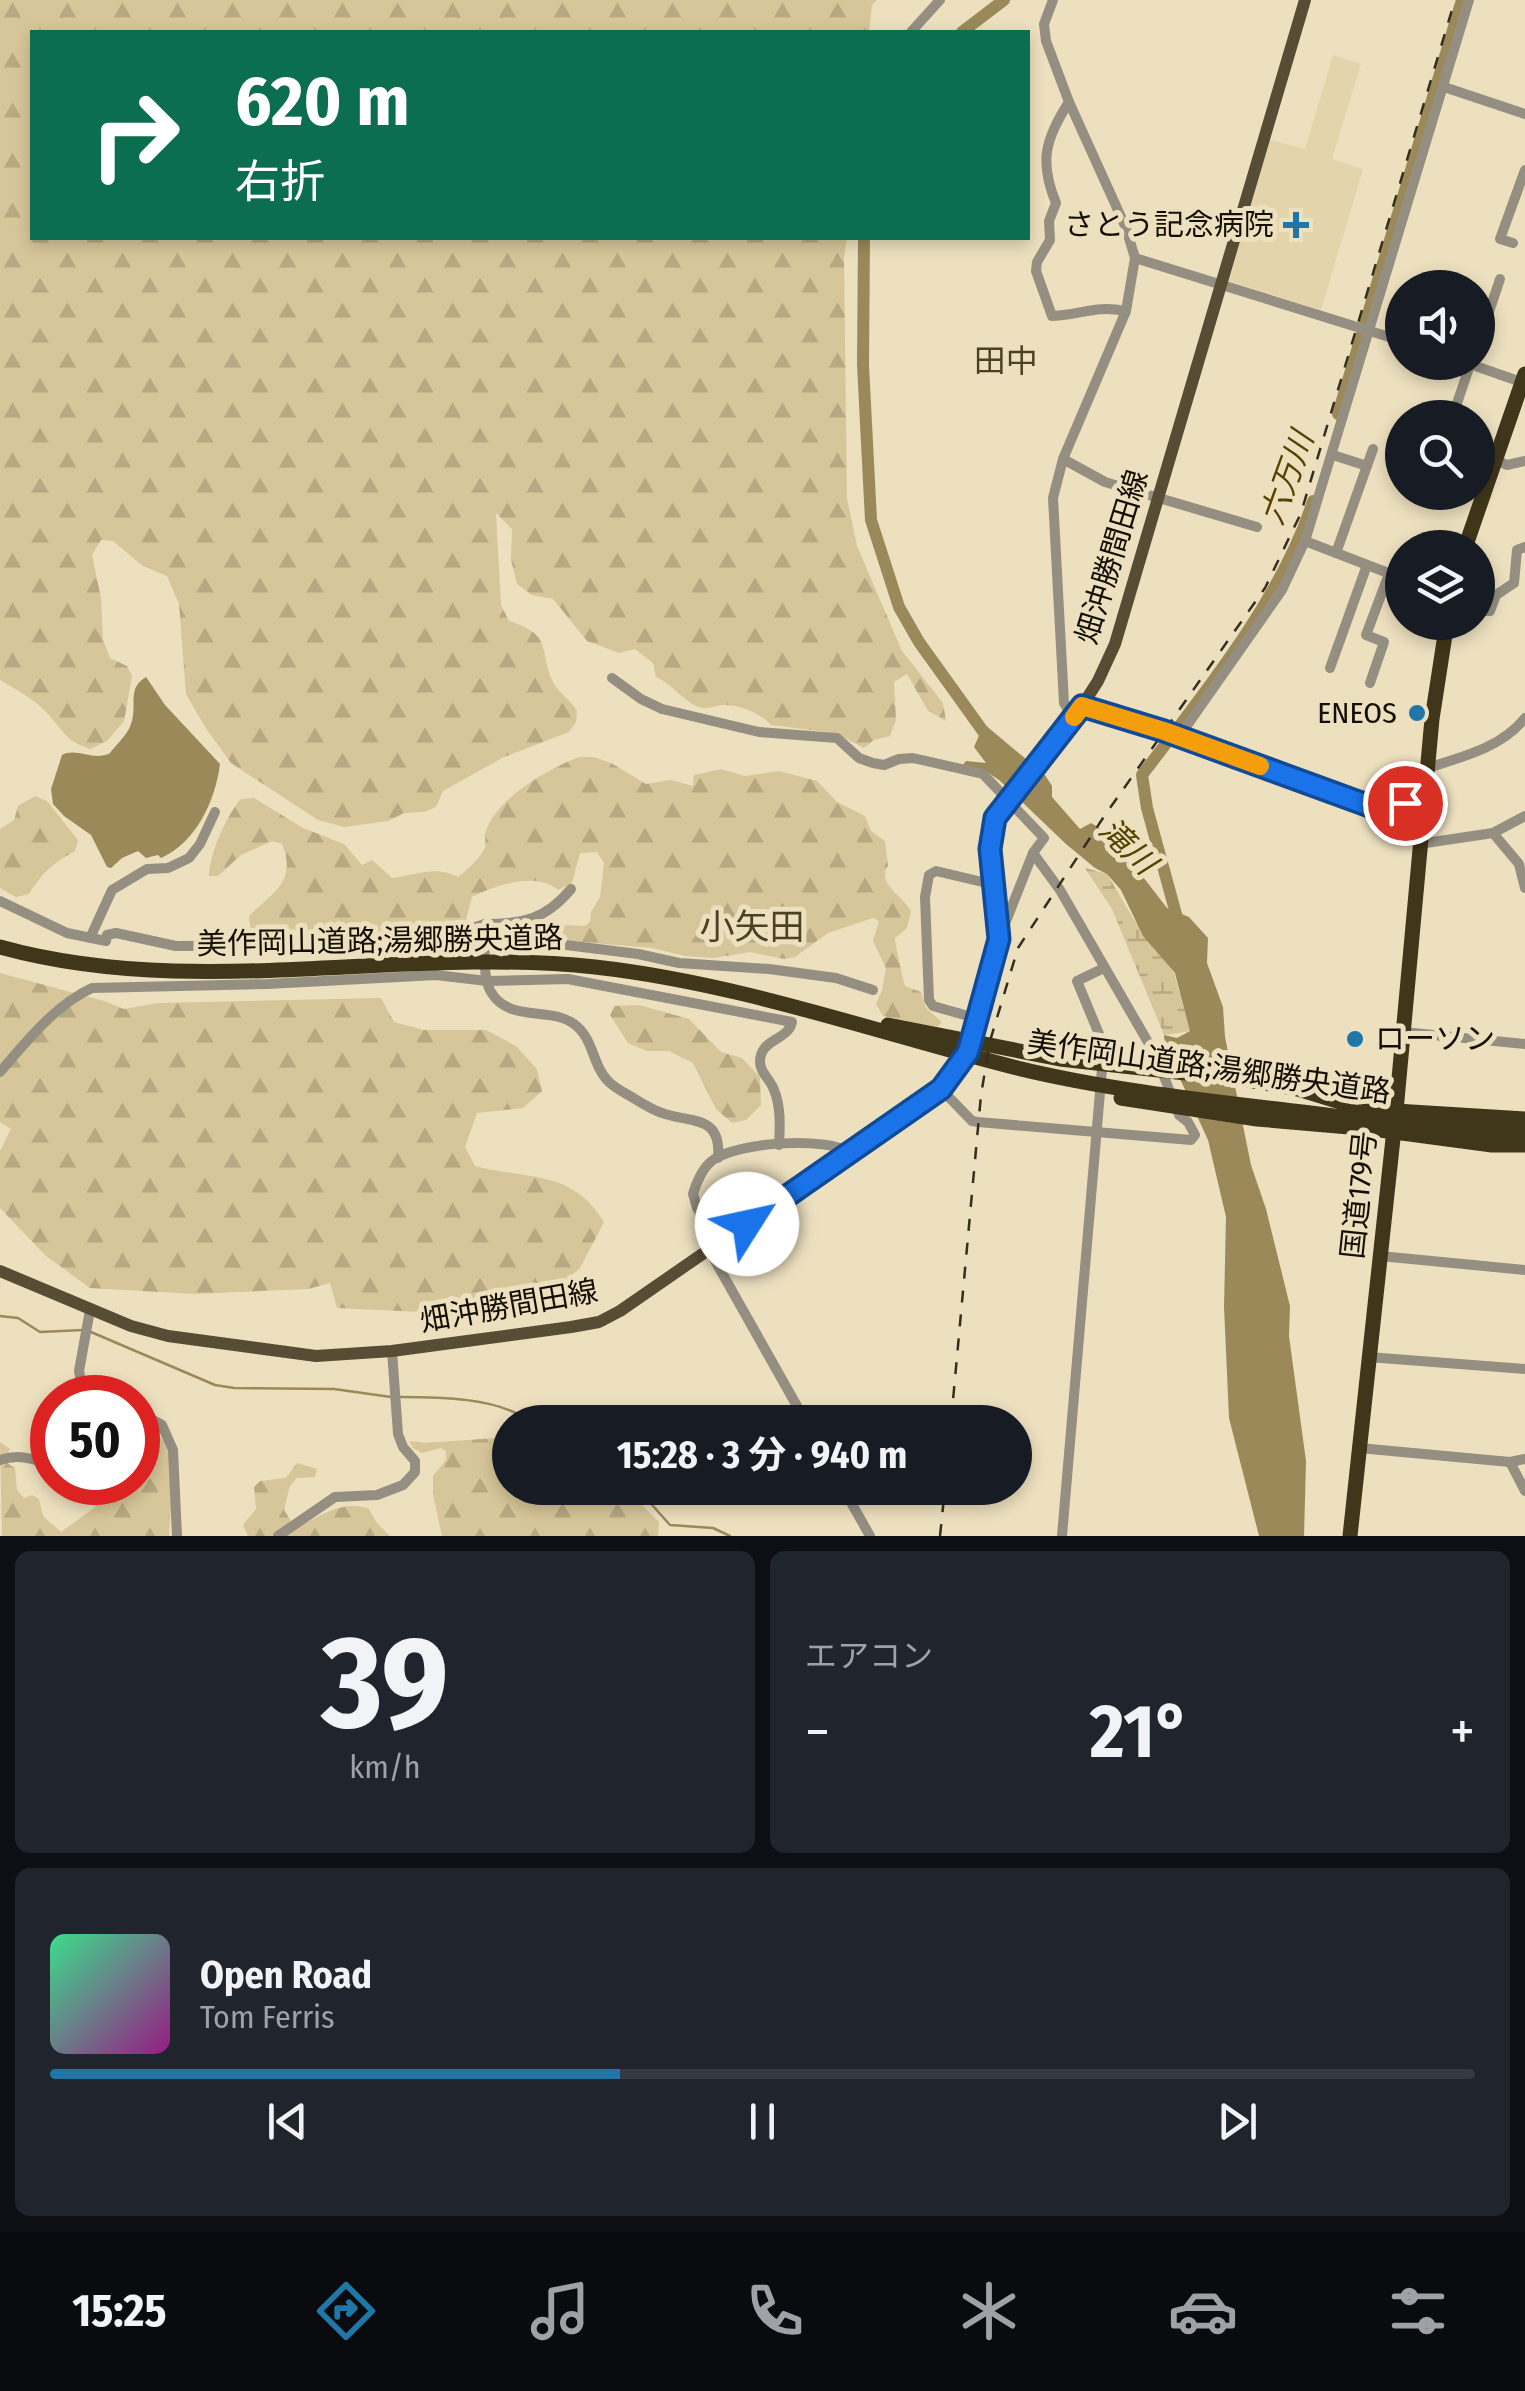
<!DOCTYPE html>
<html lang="ja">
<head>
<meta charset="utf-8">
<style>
	:root { --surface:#171b24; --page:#20242c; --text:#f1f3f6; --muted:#9ea1a6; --line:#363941; --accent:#2076a6 }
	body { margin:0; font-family:"Fira Sans Condensed","Noto Sans JP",sans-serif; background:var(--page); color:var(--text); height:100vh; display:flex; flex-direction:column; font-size:38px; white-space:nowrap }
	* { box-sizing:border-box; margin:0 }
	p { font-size:32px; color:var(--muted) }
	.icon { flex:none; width:55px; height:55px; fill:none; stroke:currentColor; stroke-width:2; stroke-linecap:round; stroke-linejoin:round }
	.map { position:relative; height:1536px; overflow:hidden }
	.side { display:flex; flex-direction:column; gap:15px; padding:15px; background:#0d0f14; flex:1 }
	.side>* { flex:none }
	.hud { position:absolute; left:30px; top:30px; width:1000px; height:210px; border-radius:0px; box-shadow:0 5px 15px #0003; background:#0b6e4f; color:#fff; overflow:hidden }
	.controls { position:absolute; left:1385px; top:270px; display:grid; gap:20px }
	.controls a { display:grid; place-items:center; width:110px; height:110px; border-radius:50%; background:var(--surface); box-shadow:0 5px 15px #0003; font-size:50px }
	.speed { position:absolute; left:30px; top:1375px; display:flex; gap:20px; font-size:50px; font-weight:700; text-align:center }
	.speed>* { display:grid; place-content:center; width:130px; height:130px; border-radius:50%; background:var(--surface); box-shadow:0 5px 15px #0003; line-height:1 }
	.speed .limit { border:15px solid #d22; background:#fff; color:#111 }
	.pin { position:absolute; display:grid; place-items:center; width:85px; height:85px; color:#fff; margin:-42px; border:5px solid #fff; border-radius:50%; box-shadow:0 2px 10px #0007 }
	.me { position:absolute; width:110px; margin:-55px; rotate:55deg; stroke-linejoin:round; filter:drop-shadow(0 0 8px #0008) }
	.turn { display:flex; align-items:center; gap:35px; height:210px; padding:0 40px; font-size:45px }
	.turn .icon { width:130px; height:130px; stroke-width:2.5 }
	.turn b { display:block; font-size:70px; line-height:85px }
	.big { font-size:75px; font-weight:700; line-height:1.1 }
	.side .widget { flex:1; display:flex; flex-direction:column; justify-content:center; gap:15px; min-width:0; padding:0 35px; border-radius:15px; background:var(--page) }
	.side .dial { align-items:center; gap:0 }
	.dial b { font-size:130px; line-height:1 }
	.song { display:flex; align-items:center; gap:30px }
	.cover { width:120px; height:120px; border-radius:15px; background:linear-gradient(135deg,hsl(150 70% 55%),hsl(310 70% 35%)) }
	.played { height:10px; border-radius:5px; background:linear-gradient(90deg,var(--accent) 40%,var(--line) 40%) }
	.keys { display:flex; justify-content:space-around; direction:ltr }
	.heat { display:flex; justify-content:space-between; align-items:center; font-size:55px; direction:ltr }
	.side .tiles { flex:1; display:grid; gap:15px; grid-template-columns:1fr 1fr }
	.widget:last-child { grid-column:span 2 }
	.trip { position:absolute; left:492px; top:1405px; width:540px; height:100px; border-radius:50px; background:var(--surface); box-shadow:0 5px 15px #0003; font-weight:700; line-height:100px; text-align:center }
	.dock { display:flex; height:160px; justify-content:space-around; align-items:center; background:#090b0e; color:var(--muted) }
	.dock .icon { width:70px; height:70px }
	.dock .on { color:var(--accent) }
	.dock b { font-size:45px; color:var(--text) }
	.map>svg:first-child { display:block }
	.built { fill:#e4d4ac }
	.forest { fill:url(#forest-firs) }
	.wetland { fill:url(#wetland-marsh) }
	.water { fill:#9b895a }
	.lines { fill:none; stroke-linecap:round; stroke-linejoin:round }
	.stream { stroke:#9b895a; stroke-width:2.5 }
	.river { stroke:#9b895a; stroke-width:12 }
	.minor { stroke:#948f81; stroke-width:10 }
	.major { stroke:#564d34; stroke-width:12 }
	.highway { stroke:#403619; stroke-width:15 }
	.rail { stroke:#352f21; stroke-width:2.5; stroke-dasharray:12 12; stroke-linecap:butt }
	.route-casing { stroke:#114b97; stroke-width:25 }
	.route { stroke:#1a73e8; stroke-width:18 }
	.slow { stroke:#f59e0b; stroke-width:18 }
	.poi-dot { fill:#2076a6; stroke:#ede0bf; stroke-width:4 }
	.labels { text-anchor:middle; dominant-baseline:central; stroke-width:10; stroke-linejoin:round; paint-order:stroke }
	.poi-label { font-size:30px; fill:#130f04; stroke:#ede0bf; text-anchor:end }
	.street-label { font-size:30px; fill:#130f04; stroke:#ede0bf }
	.neighbourhood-label { font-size:32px; fill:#4c4125; stroke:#ede0bf }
	.water-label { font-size:32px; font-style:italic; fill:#564302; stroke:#ede0bf }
	.quarter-label { font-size:35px; fill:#4c4125; stroke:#ede0bf }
</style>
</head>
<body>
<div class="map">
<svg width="1525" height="1536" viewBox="0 0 1525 1536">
	<defs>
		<pattern id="forest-firs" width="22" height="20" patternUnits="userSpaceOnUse" patternTransform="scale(2.5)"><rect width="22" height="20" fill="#d7c699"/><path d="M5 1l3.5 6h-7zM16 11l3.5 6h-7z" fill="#b8a982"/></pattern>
		<pattern id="wetland-marsh" width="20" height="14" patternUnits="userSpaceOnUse" patternTransform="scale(2.5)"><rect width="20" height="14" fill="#d7c699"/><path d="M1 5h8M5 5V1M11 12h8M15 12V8" fill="none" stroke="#b8a982"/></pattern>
	</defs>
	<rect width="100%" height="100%" fill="#ede0bf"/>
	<path class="built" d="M1333 55 1361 64 1332 159 1363 169 1321 310 1229 281 1270 140 1305 149Z"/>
	<g class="forest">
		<path d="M0 0H877L872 5 869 32H32V238H847L844 259 847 498 857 546 902 651 943 703 946 721 928 711 907 674 894 682 896 720 890 736 874 740 864 748 835 733 771 725C761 714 743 706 727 705 719 704 711 709 703 708 689 707 672 684 656 677L653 663 635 649 619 653 587 641 553 599 532 595 517 584 511 559 512 529 496 513 501 605 509 621C552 635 539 647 552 680 557 692 570 699 577 711L576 722 569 732 504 757 443 791 436 807 424 812 404 813 388 821 344 827 318 820 231 763 205 727 186 694 179 604 167 576 143 566 113 541 101 540 92 555 101 598 103 640 110 658 127 666 132 676 124 721 107 741 90 749C64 740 65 732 47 713 34 699 17 690 0 680Z"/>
		<path d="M579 757H594L611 763 646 784 671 780 693 786 694 775 721 769 745 776 779 771 817 781 837 802 865 816 871 831 885 841 888 866C876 883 903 896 911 911L907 928 895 938C895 943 903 980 905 986L921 992 926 1008 942 1022 937 1027 883 1016 876 1004 882 990 886 968 873 941 879 921 873 918 828 933 795 957 784 959 750 952 714 958 685 956 652 948 512 936 510 930 538 924 585 926 590 922 591 912 600 897 604 863 597 852 580 853 572 883 558 890C537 871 495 885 472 897L465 924C395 935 327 939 257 937L251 933 249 916C274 892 297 881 282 844L272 841 241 855 218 876H209C209 855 227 814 241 799L254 798 303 828 344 844 362 865 372 860 392 878C416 875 435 865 458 877 468 869 480 859 485 847 486 842 484 836 486 831 496 798 550 768 579 757Z"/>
		<path d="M35 796 47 801 78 840 75 851C53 863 41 874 29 894L16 897 0 888V829L14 820 18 806Z"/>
		<path d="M0 973 104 1001 124 1009 158 1003 381 998 394 1022 424 1030H486L516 1046 537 1069 542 1091 523 1108 477 1113 465 1147 475 1166C527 1180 572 1169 604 1222L580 1268 557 1288 442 1313 337 1308 330 1283 308 1289 194 1294 90 1288 46 1256 0 1208V1151L11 1129 0 1122Z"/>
		<path d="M639 1005 689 1019 721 1052 742 1058 760 1077 761 1105 746 1120 732 1123 716 1109 693 1063 669 1051H647L628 1043 610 1015 614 1006Z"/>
		<path d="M138 1422C184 1433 170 1501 169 1536H2L0 1442 10 1449 6 1456 7 1463 15 1468 17 1490 24 1498 32 1495 39 1499 43 1516 61 1532 94 1508 105 1492 98 1483 138 1482Z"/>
		<path d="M510 1437V1488H625L659 1522 658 1536H442L433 1495V1476L446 1460V1451L441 1448 422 1453 413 1448 409 1441 425 1443Z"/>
		<path d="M297 1463 317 1469 315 1477 297 1478 290 1486 284 1510 295 1527C323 1517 337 1500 368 1508L377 1523 390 1536H248L243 1525 256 1509 254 1487 260 1481 286 1478Z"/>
	</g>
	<path class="wetland" d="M1085 868 1107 874 1133 918 1174 973 1191 1031 1164 1035 1112 909Z"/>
	<g class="water">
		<path d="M146 677 165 705 220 764C215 802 196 842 161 858L158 855 146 858 138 851 122 858 111 868 107 867 91 835 64 816 53 804 51 789 62 755C77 747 94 762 110 753 116 745 128 734 131 724 138 705 126 689 146 677Z"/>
		<path d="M984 724 1045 775 1052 786V797L1080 829 1091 823 1118 839 1113 852 1140 873 1167 908 1189 917 1208 938 1207 963 1223 1007 1225 1037 1251 1165 1266 1209 1290 1306 1289 1336 1306 1461 1304 1536H1259L1229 1418 1224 1307 1226 1217 1208 1140 1165 1046 1164 1035 1177 1038 1190 1031 1175 973 1143 936 1121 890 1107 874 1095 868 1066 844 999 780 984 770 963 765 966 761 986 763 974 747Z"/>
	</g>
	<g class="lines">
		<g class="stream">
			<path d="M0 1316 18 1318 40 1332 83 1330"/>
			<path d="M91 1332 215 1385 234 1388 334 1389 391 1397"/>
			<path d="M399 1397C436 1397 501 1397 529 1422"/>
			<path d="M631 1488 645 1497 670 1525 713 1528 730 1536"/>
		</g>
		<g class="river">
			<path d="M962 32 1004 0"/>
			<path d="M864 238 863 365 871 520 899 607 919 642 990 741"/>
			<path d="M1338 414 1462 0"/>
			<path d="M1179 925 1147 808 1142 775C1203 695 1283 597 1313 501"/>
		</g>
		<g class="minor">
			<path d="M1053 0 1044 24 1046 41 1069 102 1126 228 1135 258 1126 311 1063 459 1053 498 1064 703 1073 718"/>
			<path d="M911 32 940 0"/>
			<path d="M1444 87 1525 114"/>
			<path d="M1069 102C1045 139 1039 162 1056 203L1049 221 1050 240 1037 262 1036 271 1052 316C1083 315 1093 305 1126 311"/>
			<path d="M1513 243 1500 239 1525 170"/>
			<path d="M1135 258 1402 341"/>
			<path d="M1478 345 1500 279"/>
			<path d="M1464 362 1524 383"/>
			<path d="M1452 418 1471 362"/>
			<path d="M1333 455 1367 466"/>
			<path d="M1063 459 1105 482 1257 527"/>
			<path d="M1494 459 1507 465 1525 461"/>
			<path d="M1305 541 1396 576 1402 597"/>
			<path d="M1336 553 1373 449"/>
			<path d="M1478 611H1490L1496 595 1514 583 1517 550 1525 547"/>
			<path d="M1330 668 1367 565"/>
			<path d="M612 678 641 699 662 709 759 732 837 738 859 758 873 763 884 765 899 759 913 758 983 774 1044 838 1033 853 1060 890 1156 1056 1179 1115 1188 1122 1195 1135 1191 1140 978 1122 972 1121 941 1089"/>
			<path d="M1370 683 1384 642 1366 635 1389 574"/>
			<path d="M1082 706 1164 731 1386 812 1424 795"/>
			<path d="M1179 737 1282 590 1305 541 1469 0"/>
			<path d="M1427 768C1462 757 1501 748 1525 718"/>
			<path d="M1493 833 1519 864 1525 888"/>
			<path d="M1419 844 1493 833 1525 816"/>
			<path d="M571 889C546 919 524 924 485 924 486 944 481 975 491 992 509 1023 550 1006 574 1024 594 1038 592 1066 609 1082 616 1089 627 1094 635 1099 643 1104 653 1110 662 1113 690 1123 722 1114 718 1158"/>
			<path d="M0 901 67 933 106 941 107 935 116 933 176 946 360 945 456 933 485 924"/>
			<path d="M486 935 638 954 679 963 769 969 836 978 873 990"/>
			<path d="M90 938 112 890 147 869 168 868 189 858 200 844 215 812"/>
			<path d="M999 939 1033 853"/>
			<path d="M979 1019 933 1006 929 1000 925 897 929 875 936 871 995 885"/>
			<path d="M1403 1032 1525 1044"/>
			<path d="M0 1072C26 1042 55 1005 92 988L268 984 436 975 487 981 568 979 792 1022C788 1041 760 1038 760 1062 760 1073 771 1080 774 1090 781 1106 780 1127 779 1145"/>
			<path d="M719 1244 697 1208 693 1194C696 1183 703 1167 713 1160 739 1142 826 1136 851 1153"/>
			<path d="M709 1250 806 1422"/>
			<path d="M1380 1256 1525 1270"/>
			<path d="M1368 1357 1525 1369"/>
			<path d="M82 1386 100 1398"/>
			<path d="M74 1398 82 1386 79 1371 90 1310"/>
			<path d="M138 1412 162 1425 173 1450 177 1536"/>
			<path d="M1359 1448 1510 1462 1525 1459"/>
			<path d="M0 1460C25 1451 35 1465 52 1459"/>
			<path d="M1510 1462 1525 1491"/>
			<path d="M843 1488 870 1536"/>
			<path d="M278 1536 335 1497 377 1495 403 1485 415 1472V1461L403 1447 398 1434 392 1351"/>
			<path d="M1062 1536 1103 1057 1099 1034 1077 981 1104 968"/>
		</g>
		<path class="major" d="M0 1271 131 1326 168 1336 316 1356 392 1351 571 1327 599 1322 620 1311 941 1089 968 1052 999 939 990 849 995 818 1082 706 1098 681 1115 644 1305 0"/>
		<g class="highway">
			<path d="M1465 548 1525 374"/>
			<path d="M0 947C195 1001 397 946 595 967 739 983 878 1033 1017 1068 1108 1090 1201 1100 1293 1111 1370 1120 1448 1131 1525 1132"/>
			<path d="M888 1025 1060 1059 1248 1080 1298 1089 1347 1104 1396 1111 1525 1119"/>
			<path d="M1121 1098 1257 1119 1372 1129 1492 1145H1525"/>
			<path d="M1350 1536 1396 1111 1432 719 1447 622"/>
		</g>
		<g class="rail">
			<path d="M951 1422 981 1095 990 1041 1018 948 1103 818 1265 588 1301 513 1455 0"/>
			<path d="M940 1536 945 1488"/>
		</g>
	</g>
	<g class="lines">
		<defs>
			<path id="route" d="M747 1224 941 1089 968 1052 999 939 990 849 995 818 1082 706 1164 731 1386 812 1405 803"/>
		</defs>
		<use href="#route" class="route-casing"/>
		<use href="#route" class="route"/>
		<path class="slow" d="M1074 717 1082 706 1164 731 1260 766"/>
	</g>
	<g class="poi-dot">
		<path d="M1291 210h10v10h10v10h-10v10h-10v-10h-10v-10h10z"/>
		<circle cx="1417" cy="713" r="10"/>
		<circle cx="1355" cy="1039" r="10"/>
	</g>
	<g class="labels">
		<g class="poi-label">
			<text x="1274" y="225">さとう記念病院</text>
			<text x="1397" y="713">ENEOS</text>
			<text x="1375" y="1039" text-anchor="start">ローソン</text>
		</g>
		<g class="street-label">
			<text transform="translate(1112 557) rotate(-73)">畑沖勝間田線</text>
			<text transform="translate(380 941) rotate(-1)">美作岡山道路;湯郷勝央道路</text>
			<text transform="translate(1209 1067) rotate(8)">美作岡山道路;湯郷勝央道路</text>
			<text transform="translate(1359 1195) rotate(-84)">国道179号</text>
			<text transform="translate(509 1306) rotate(-10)">畑沖勝間田線</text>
		</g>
		<g class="neighbourhood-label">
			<text x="1006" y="361">田中</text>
		</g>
		<g class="water-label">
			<text transform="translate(1287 478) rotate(-70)">六万川</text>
			<text transform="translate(1128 846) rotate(44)">滝川</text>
		</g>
		<g class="quarter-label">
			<text x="752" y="927">小矢田</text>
		</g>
	</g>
</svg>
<div class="controls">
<a><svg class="icon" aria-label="sound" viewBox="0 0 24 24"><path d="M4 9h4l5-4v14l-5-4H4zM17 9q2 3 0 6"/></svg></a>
<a><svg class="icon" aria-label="search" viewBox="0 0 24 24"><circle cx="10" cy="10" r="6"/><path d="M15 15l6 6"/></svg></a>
<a><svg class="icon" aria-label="layers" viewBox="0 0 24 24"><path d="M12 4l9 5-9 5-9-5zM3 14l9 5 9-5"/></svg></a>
</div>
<div class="speed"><div class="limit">50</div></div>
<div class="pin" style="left:1405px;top:803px;background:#d93025"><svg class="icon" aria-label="arrive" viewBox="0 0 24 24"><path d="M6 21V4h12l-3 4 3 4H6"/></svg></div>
<svg class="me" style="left:747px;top:1224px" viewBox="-20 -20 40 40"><circle r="19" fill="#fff"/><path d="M0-13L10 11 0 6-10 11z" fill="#1a73e8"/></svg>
<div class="trip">15:28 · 3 分 · 940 m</div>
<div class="hud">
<div class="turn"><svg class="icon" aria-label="right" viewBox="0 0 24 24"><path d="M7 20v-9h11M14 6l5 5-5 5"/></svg><div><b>620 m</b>右折</div></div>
</div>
</div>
<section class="side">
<div class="tiles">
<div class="widget dial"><b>39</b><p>km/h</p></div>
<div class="widget"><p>エアコン</p>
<div class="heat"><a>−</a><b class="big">21°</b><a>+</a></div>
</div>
<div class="widget">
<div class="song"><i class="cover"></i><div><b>Open Road</b><p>Tom Ferris</p></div></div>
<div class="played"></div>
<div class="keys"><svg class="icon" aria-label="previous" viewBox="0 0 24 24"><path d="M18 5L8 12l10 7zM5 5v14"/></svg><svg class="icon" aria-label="pause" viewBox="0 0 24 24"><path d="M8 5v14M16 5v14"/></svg><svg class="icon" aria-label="next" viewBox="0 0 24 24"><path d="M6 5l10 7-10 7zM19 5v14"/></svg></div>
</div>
</div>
</section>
<nav class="dock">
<b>15:25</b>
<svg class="icon on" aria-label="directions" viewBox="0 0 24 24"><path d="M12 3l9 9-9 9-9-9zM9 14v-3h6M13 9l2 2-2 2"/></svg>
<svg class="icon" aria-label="music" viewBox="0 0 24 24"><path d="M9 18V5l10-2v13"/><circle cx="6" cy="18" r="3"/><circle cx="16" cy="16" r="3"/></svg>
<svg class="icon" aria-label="phone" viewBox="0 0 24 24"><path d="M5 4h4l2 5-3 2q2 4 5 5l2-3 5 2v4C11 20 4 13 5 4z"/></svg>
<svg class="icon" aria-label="climate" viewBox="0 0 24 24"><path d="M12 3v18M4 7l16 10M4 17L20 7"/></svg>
<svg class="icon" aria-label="car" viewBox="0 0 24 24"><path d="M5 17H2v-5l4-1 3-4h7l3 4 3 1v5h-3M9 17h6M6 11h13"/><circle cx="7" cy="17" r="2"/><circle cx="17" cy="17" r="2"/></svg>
<svg class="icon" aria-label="filters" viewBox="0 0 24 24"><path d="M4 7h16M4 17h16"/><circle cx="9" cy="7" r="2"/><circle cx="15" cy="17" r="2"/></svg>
</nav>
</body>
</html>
